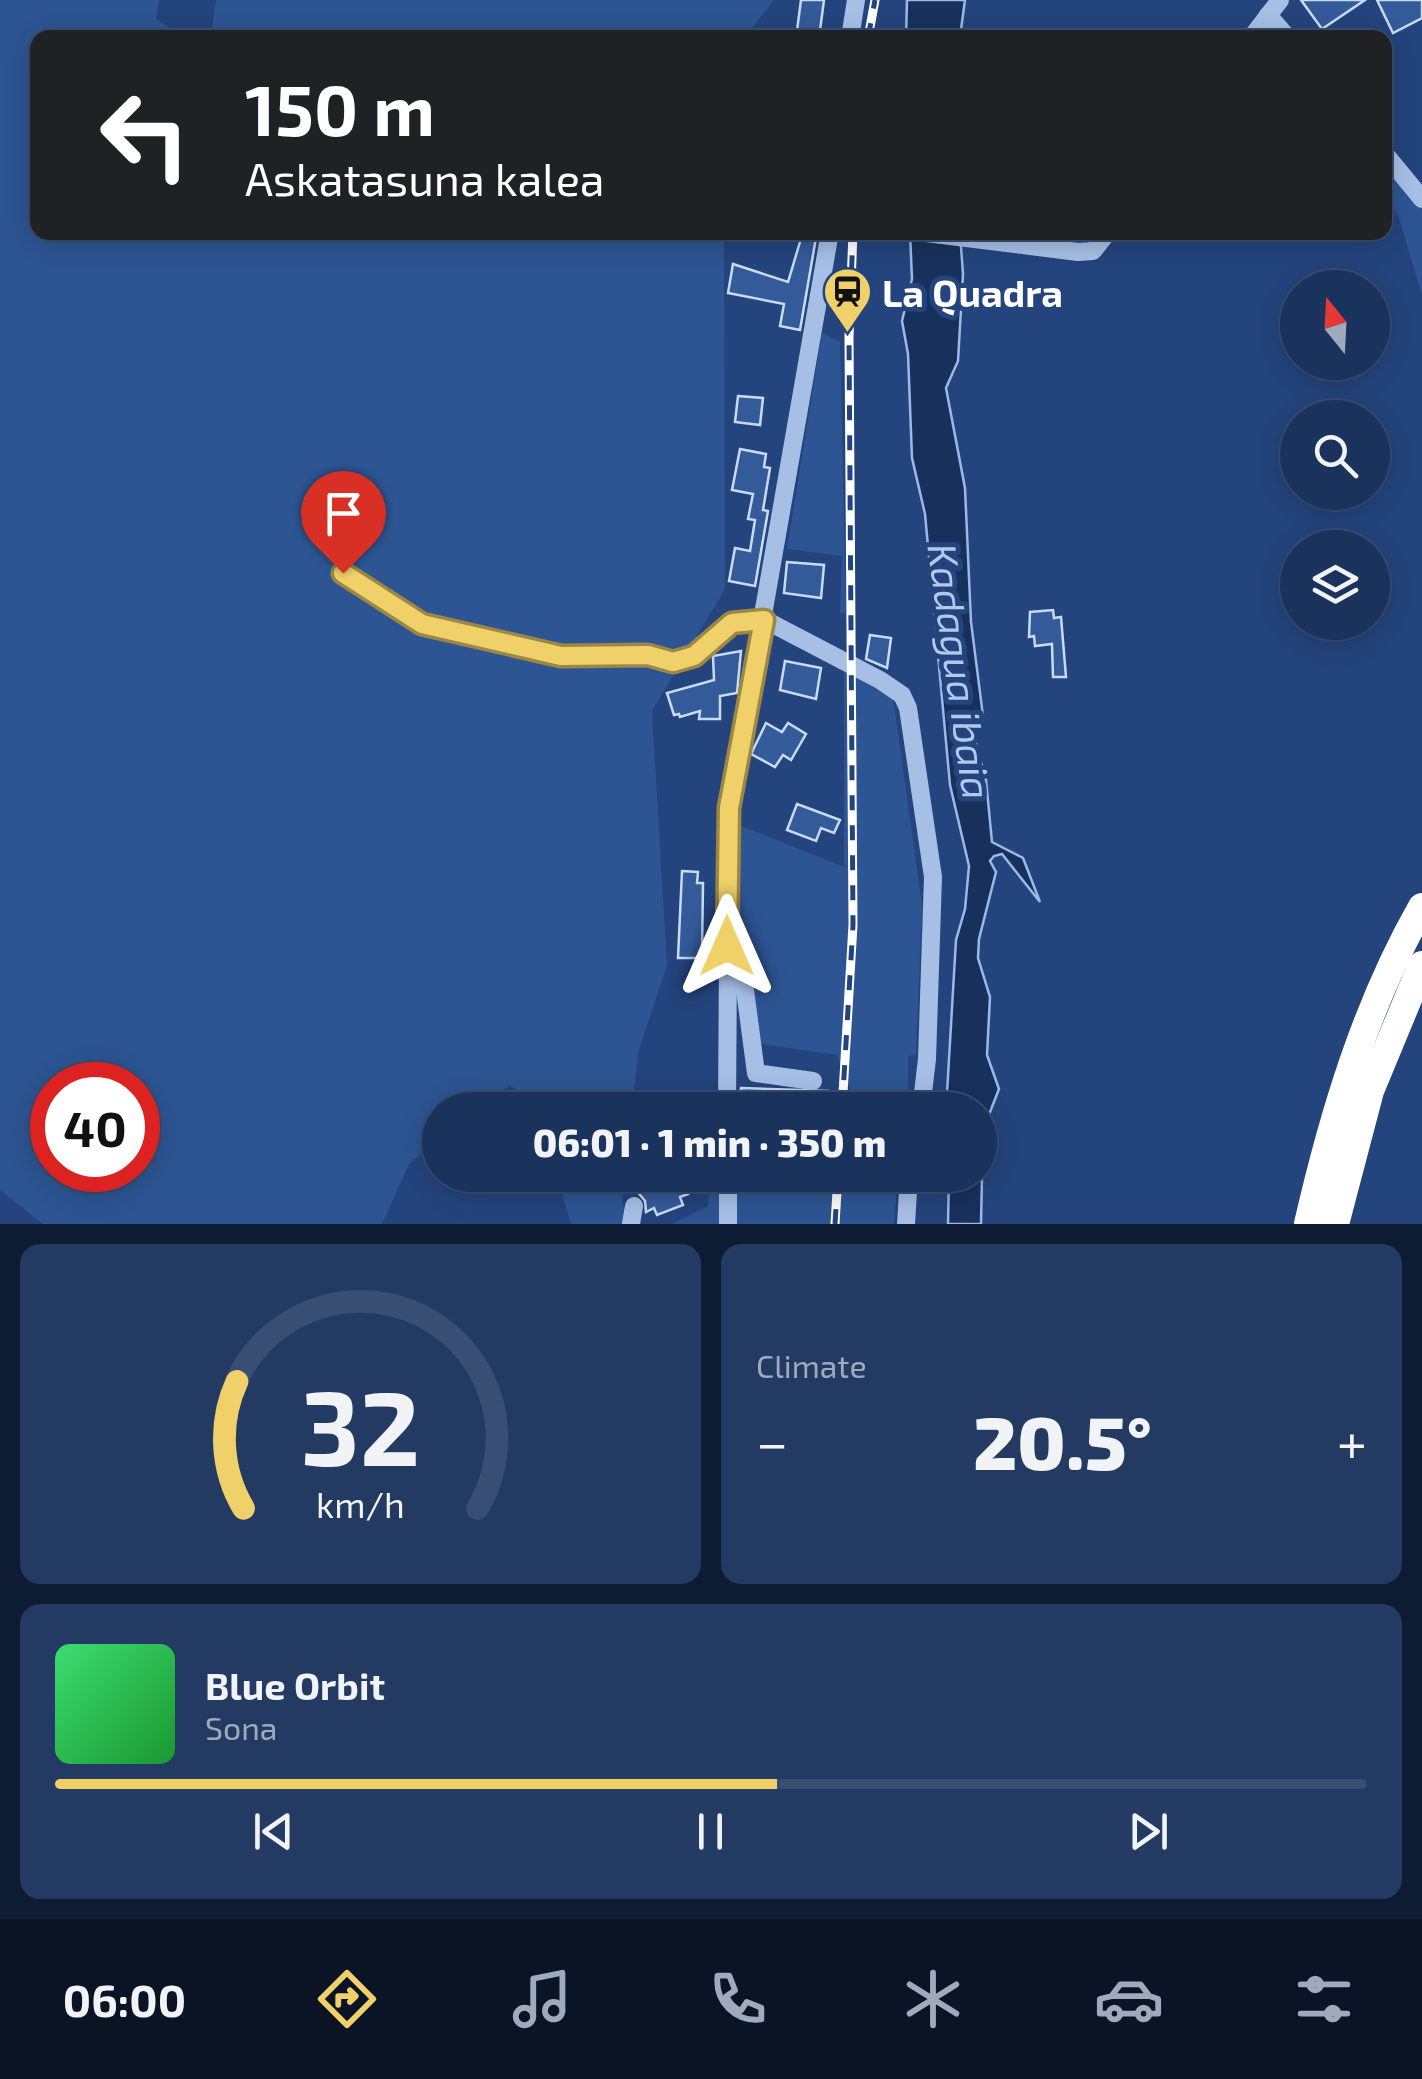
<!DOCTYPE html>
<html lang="en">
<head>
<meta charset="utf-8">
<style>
	:root { --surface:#1a335d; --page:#233b63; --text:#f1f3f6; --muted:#9faabc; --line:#384e72; --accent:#f0d169 }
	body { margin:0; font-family:"Exo 2",sans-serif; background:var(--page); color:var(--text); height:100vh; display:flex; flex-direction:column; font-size:38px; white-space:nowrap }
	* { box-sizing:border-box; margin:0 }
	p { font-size:32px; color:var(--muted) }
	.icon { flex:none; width:55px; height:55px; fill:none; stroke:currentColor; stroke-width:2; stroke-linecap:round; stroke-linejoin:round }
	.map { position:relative; height:1224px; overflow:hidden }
	.panel { display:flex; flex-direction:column; gap:20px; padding:20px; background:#0e1c33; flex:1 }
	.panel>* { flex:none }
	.top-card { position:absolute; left:30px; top:30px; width:1362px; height:210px; border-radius:20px; box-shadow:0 5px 25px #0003,0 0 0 2px var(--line); background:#202124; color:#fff; overflow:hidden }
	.needle { width:65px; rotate:342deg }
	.controls { position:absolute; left:1280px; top:270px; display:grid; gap:20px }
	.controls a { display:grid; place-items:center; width:110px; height:110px; border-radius:50%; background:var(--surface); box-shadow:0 5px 25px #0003,0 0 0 2px var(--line); font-size:50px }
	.speed { position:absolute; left:30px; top:1062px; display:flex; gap:20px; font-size:50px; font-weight:700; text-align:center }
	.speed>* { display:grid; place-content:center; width:130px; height:130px; border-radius:50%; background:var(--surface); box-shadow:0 5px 25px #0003,0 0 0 2px var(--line); line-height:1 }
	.speed .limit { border:15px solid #d22; background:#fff; color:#111 }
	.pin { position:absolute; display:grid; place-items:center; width:85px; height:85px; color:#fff; margin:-102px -42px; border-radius:50% 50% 50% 0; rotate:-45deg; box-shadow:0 0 10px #0007 }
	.pin .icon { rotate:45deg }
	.me { position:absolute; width:110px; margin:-55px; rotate:0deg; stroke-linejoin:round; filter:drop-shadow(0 0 8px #0008) }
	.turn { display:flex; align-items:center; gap:35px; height:210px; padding:0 50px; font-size:45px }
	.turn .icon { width:130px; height:130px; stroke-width:2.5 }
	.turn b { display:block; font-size:70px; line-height:85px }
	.big { font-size:75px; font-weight:800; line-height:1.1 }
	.panel .widget { flex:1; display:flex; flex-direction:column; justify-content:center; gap:15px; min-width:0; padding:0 35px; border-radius:20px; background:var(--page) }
	.panel .dial { align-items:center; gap:0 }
	.dial svg { height:260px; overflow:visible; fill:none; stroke:var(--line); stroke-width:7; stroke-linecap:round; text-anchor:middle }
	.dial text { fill:var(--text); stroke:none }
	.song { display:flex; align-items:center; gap:30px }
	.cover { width:120px; height:120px; border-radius:15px; background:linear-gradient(135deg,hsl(140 70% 55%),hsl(130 70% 35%)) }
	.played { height:10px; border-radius:5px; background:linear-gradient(90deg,var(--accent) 55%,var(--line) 55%) }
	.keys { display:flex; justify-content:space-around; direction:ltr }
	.heat { display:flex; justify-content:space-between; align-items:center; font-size:55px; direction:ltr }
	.panel .tiles { flex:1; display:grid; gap:20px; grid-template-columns:1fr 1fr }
	.widget:last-child { grid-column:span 2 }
	.trip { position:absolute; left:422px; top:1092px; width:575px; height:100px; border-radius:50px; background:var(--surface); box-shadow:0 5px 25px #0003,0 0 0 2px var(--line); font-weight:800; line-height:100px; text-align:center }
	.tab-bar { display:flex; height:160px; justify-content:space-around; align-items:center; background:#0a1425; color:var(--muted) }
	.tab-bar .icon { width:70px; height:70px }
	.tab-bar .current { color:var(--accent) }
	.tab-bar b { font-size:45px; color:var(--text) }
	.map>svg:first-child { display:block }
	.green { fill:#2d5593; fill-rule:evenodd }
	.water { fill:#18315c; stroke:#9ab9e6; stroke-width:2.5 }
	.building { fill:#335a99; stroke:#c9daf4; stroke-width:2.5 }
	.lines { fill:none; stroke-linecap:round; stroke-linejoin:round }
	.minor { stroke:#a6bfe5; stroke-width:18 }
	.highway { stroke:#fff; stroke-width:28 }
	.rail-casing { stroke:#fff; stroke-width:9 }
	.rail { stroke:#23447c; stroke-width:5; stroke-dasharray:15; stroke-linecap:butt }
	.route-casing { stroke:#9c8844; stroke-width:25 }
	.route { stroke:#f0d169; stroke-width:18 }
	.labels { text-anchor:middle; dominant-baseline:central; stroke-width:10; stroke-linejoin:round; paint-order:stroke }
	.poi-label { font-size:38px; font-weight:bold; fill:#fff; stroke:#23447c; text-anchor:start }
	.water-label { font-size:40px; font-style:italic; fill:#b1c9ed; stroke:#23447c }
</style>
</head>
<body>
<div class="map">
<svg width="1422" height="1224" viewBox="0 0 1422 1224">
	<rect width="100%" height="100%" fill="#23447c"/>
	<g class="green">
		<path d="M0 0H159L156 19 182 37 38 38V232L724 233 725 589 652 711 667 965 638 1053 632 1110H537L510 1085 477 1110H440V1140L409 1164 382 1224H43L0 1190ZM52 1085H138V1170H52Z"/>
		<path d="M216 0H774L745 37H211Z"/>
		<path d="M1385 168 1422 210V295L1398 215 1385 197Z"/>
		<path d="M822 333 840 342 846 614 840 613 842 556 787 549Z"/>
		<path d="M844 668 893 697 922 905 916 1055 908 1056V1092L850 1090 837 1055 755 1043 750 988 746 980 738 976 739 825 844 867Z"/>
		<path d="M556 1175H625L622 1203 632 1224H571Z"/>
		<path d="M710 1175H898L894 1224H672L708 1206Z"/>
	</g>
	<g class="water">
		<path d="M907 0H965L960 37H906Z"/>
		<path d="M910 233H960L963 274 958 361 946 388 965 488 971 622 983 716 976 732V745L986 780 992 842 1023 858 1040 902 1002 854 994 856 990 861 996 872 979 939 978 958 990 997 987 1055 999 1089 983 1130 981 1224H948L949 1175H980V1110H946L956 940 965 909 969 866 950 785 925 514 912 458 908 354 902 321 912 279Z"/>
	</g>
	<g class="building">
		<path d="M801 0H824L819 38H796Z"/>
		<path d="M1301 0H1365L1322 29Z"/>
		<path d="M1377 0H1422V18L1393 33Z"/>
		<path d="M803 232H817L800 330 780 326 784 304 728 293 733 264 788 282Z"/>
		<path d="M738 396 763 398 760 425 735 422Z"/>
		<path d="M740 449 766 454 764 467 770 468 763 510 768 511 755 586 729 581 735 548 750 551 755 520 748 519 753 494 732 490Z"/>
		<path d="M787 562 824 565 821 598 784 593Z"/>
		<path d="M1053 610 1054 618 1061 617 1066 677H1053L1052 644 1035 646 1034 636 1029 637 1030 612Z"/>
		<path d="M870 635 891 638 887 668 866 659Z"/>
		<path d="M741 651 737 693 720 696V719H699L700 711 680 717 679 714 674 715 667 693 714 680 713 656Z"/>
		<path d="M785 661 821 668 816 699 780 690Z"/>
		<path d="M766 723 782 732 788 723 806 734 791 760 783 755 775 767 751 754Z"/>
		<path d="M797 804 840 820 834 833 821 828 816 841 787 830Z"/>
		<path d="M682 871 698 872 697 883H703L702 955 696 958H678Z"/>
		<path d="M741 1088 828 1091 827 1110H740Z"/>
		<path d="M654 1175H677L688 1194 680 1197 683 1205 657 1215 654 1208 646 1212 645 1201 637 1191 657 1183Z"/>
	</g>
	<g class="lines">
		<g class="minor">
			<path d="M1268 15 1288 38"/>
			<path d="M850 38 856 0"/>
			<path d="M1251 38 1280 0"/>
			<path d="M1385 154 1422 199"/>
			<path d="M918 232 1078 252 1093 251 1108 232"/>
			<path d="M343 573 422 624 561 656 648 655 673 662 694 656 732 623 765 620 880 680 902 695 908 708 933 877 927 1059 921 1110"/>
			<path d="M727 977 745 990 756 1073 813 1081"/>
			<path d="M727 1110 729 809 830 232"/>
			<path d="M728 1175V1224"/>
			<path d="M631 1224 634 1206"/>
			<path d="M906 1224 909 1175"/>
		</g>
		<g class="highway">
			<path d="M1308 1224C1333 1115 1366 1005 1422 907"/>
			<path d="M1335 1224 1370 1091 1422 965"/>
		</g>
		<defs>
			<g id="rail">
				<path d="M868 38 875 0"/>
				<path d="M842 1110 853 925 849 337 853 232"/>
				<path d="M835 1224 838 1175"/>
			</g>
		</defs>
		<use href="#rail" class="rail-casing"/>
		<use href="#rail" class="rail"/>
	</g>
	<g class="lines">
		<defs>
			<path id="route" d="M343 573 422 624 561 656 648 655 673 662 694 656 732 623 764 620 729 808 727 946"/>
		</defs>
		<use href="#route" class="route-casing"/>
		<use href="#route" class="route"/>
	</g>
	<defs>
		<symbol id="station-pin" viewBox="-11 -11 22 30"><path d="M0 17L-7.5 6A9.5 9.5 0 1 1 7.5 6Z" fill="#f0d169" stroke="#23447c"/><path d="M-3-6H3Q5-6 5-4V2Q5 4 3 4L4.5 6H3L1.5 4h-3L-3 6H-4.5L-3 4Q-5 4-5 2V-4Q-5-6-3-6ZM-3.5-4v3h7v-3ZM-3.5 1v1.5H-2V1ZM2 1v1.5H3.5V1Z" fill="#111"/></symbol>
	</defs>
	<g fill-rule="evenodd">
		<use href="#station-pin" x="820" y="264" width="55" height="75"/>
	</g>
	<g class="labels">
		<g class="poi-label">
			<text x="882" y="292">La Quadra</text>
		</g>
		<g class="water-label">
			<text transform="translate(961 671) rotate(82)">Kadagua ibaia</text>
		</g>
	</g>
</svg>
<div class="controls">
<a><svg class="needle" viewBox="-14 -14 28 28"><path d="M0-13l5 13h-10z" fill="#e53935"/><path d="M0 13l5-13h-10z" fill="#9faabc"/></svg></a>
<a><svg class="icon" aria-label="search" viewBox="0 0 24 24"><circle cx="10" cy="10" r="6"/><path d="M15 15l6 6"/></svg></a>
<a><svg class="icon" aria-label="layers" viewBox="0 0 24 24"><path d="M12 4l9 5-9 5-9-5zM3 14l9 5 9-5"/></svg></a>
</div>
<div class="speed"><div class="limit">40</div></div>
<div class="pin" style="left:343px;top:573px;background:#d93025"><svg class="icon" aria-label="arrive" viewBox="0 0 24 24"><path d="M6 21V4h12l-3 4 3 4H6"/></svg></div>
<svg class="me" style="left:727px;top:946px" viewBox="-20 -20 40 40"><path d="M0-17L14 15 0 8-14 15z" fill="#f0d169" stroke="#fff" stroke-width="4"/></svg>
<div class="trip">06:01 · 1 min · 350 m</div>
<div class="top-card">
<div class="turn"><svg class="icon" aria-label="left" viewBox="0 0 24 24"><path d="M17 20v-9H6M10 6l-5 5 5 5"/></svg><div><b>150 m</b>Askatasuna kalea</div></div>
</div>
</div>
<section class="panel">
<div class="tiles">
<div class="widget dial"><svg viewBox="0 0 100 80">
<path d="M14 69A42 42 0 1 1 86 69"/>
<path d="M14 69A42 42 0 0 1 12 30" stroke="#f0d169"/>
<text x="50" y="56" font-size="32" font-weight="700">32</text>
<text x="50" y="72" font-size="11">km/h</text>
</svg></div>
<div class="widget"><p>Climate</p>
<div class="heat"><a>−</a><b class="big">20.5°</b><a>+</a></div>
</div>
<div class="widget">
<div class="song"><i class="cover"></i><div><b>Blue Orbit</b><p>Sona</p></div></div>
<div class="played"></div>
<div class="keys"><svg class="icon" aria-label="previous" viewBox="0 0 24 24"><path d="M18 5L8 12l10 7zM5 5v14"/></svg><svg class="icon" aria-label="pause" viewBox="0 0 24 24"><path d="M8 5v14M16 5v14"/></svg><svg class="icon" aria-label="next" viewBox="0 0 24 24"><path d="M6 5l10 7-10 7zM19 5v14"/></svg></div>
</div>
</div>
</section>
<nav class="tab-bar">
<b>06:00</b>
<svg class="icon current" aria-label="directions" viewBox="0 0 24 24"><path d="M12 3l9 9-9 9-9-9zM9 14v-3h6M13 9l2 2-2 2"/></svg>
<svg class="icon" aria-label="music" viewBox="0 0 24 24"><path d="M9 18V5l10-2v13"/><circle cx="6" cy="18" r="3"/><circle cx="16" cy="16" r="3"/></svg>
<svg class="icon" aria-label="phone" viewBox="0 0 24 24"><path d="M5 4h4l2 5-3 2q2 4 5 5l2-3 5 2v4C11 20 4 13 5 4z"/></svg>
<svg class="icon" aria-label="climate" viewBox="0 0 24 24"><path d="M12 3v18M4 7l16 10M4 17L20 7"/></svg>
<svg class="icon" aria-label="car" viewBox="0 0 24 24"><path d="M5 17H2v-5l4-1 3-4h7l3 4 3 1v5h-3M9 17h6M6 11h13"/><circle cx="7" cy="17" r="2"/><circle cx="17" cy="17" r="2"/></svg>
<svg class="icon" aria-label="filters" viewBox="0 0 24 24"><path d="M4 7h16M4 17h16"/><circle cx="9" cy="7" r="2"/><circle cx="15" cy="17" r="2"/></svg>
</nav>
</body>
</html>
